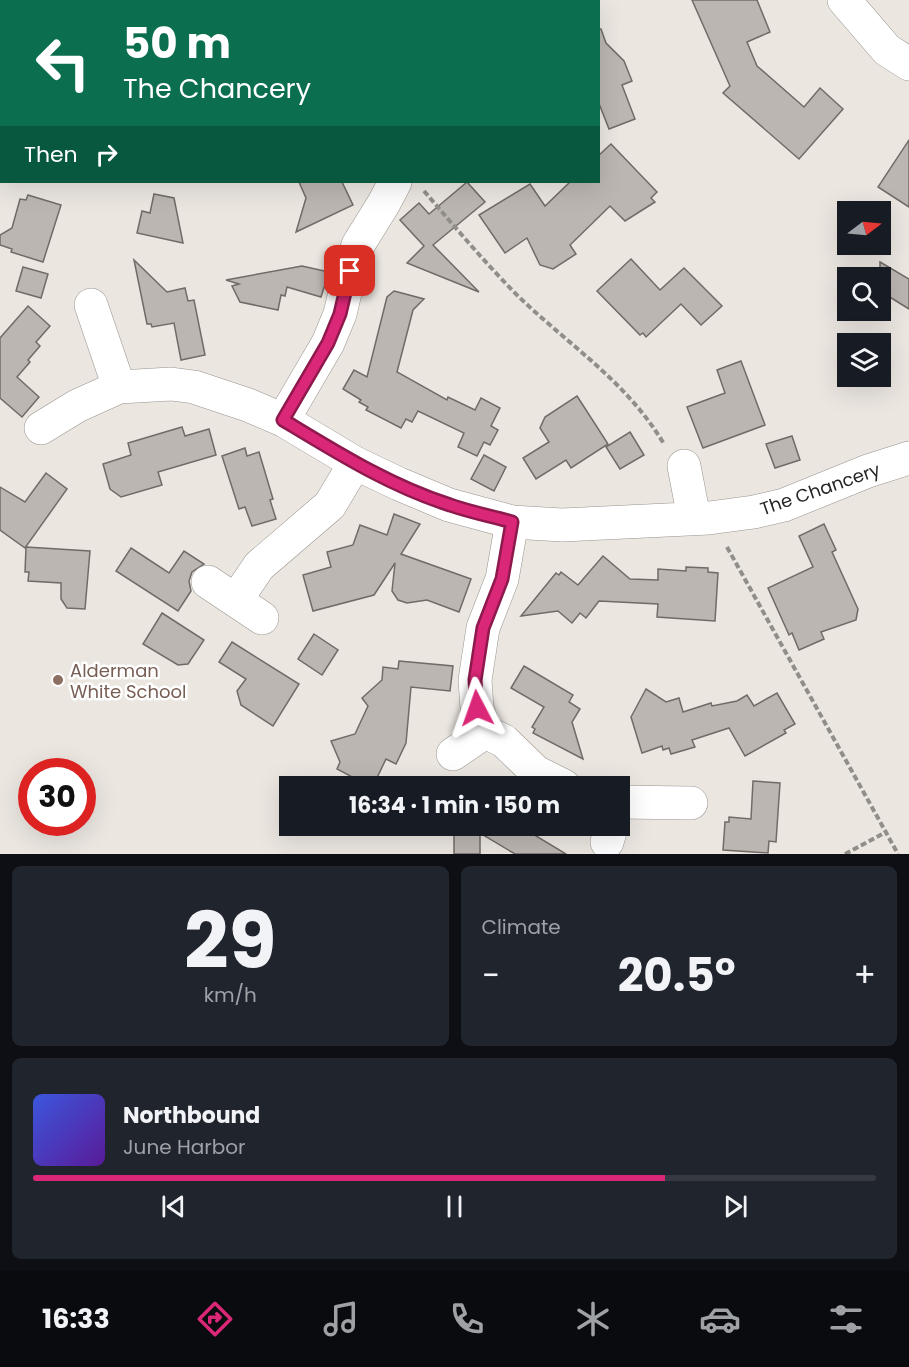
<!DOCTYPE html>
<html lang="en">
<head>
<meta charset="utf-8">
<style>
	:root { --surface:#171b24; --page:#20242c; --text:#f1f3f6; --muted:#9ea1a6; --line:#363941; --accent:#db2777 }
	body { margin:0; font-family:Poppins,sans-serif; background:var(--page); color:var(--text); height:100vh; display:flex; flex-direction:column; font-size:22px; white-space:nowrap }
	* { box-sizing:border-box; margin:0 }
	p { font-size:20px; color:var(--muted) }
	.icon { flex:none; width:33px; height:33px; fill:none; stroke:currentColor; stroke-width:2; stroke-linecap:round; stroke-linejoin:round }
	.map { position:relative; height:854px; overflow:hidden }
	.sheet { display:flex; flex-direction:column; gap:12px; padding:12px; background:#0d0f14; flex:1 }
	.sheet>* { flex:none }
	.banner { position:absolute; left:0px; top:0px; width:600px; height:183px; box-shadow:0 6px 24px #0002; background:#0b6e4f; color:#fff; overflow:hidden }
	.needle { width:39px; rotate:74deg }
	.controls { position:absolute; left:837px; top:201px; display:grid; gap:12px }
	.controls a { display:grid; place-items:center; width:54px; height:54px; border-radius:0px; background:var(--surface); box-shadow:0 6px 24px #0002; font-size:30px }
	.speed { position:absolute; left:18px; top:758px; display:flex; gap:12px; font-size:30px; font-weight:700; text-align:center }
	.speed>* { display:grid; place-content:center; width:78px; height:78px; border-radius:50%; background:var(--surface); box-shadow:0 6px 24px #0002; line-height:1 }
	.speed .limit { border:9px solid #d22; background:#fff; color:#111 }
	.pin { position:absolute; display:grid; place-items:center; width:51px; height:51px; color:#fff; margin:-26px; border-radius:12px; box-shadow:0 3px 9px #0006 }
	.me { position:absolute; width:66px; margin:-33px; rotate:356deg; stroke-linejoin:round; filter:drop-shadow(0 0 4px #0008) }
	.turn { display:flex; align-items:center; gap:21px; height:126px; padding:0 24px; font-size:27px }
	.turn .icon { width:78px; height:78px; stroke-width:2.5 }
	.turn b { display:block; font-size:42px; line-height:51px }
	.then { display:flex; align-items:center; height:57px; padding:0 24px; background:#0003; gap:12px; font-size:22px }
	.big { font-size:45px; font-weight:700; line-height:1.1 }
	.sheet .card { flex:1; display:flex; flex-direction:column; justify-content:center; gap:9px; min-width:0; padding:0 21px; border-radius:9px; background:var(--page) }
	.sheet .dial { align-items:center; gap:0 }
	.dial b { font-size:78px; line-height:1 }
	.song { display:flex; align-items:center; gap:18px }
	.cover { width:72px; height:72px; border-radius:9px; background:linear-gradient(135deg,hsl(230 70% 55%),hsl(270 70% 35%)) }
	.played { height:6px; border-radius:3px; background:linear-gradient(90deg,var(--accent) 75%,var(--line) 75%) }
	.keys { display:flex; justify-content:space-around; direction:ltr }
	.heat { display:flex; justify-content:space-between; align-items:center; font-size:33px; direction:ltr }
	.sheet .tiles { flex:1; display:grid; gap:12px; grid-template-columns:1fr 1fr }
	.card:last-child { grid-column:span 2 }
	.trip { position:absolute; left:279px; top:776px; width:351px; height:60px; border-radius:0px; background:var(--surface); box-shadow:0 6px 24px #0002; font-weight:700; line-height:60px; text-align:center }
	.tabs { display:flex; height:96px; justify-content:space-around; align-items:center; background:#090b0e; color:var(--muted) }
	.tabs .icon { width:42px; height:42px }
	.tabs .active { color:var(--accent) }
	.tabs b { font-size:27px; color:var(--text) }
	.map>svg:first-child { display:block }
	.building { fill:#bcb6b2; stroke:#716b67; stroke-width:1.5 }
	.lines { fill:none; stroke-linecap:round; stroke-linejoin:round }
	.minor-casing { stroke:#99948f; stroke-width:34 }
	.path { stroke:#918e8a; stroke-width:4; stroke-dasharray:6 3; stroke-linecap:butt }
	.minor { stroke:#fff; stroke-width:33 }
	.route-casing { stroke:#8e194d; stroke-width:15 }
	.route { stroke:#db2777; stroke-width:10 }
	.education-dot { fill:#8d6e63; stroke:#fff; stroke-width:2 }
	.labels { text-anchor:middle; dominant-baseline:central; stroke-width:5; stroke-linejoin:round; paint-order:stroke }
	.street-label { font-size:18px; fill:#282624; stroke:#fff }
	.education-label { font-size:18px; fill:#785e54; stroke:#fff; text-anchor:start }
</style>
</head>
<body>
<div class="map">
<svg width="909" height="854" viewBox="0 0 909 854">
	<rect width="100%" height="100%" fill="#ebe6e0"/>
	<g class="building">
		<path d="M692 0H757L770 32 747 42 757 66 804 107 820 88 843 109 799 159 723 93 730 86Z"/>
		<path d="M598 29H601L606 43 624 61 632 81 622 85 635 119 609 129 598 101Z"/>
		<path d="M909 140V207L878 187Z"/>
		<path d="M611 144 657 192 651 198 655 202 625 221 610 206 570 245 576 254 553 269 540 265 527 238 505 253 479 215 530 184 545 206 570 182H598V156Z"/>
		<path d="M299 182H342L353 205 296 232 306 198Z"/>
		<path d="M467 182 485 202 433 245 479 292 407 263 424 246 400 220 419 203 429 214Z"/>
		<path d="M154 194 174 198 183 243 137 233 142 211 150 213Z"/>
		<path d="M28 195 61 205 43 262 11 252 12 249 0 245V235L12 228 20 199 26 200Z"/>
		<path d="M631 259 660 290 684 268 722 306 701 325 681 304 646 337 643 333 640 335 597 291Z"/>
		<path d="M134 260 167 292 185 288 188 301 194 300 205 355 181 360 174 323 152 327 151 324H147Z"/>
		<path d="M880 262 909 279V309L880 291Z"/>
		<path d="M302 266 329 272 321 297 287 287 285 296 281 295 278 310 240 302 232 286 239 284 226 280Z"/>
		<path d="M23 267 48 274 41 298 16 291Z"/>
		<path d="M394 291 424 299 413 310 397 372 447 400 448 397 475 410 481 398 500 408 491 426 498 430 490 445 484 442 477 456 458 447 464 433 418 411 412 422 406 419 401 428 366 410 368 407 359 402 361 400 343 389 354 370 367 377 387 297Z"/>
		<path d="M28 306 50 326 36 342 40 346 28 360 30 362 17 377 39 397 22 417 0 398V338Z"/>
		<path d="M741 361 765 425 703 448 687 407 725 393 717 370Z"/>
		<path d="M577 396 608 444 571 468 566 460 536 479 523 458 549 442 540 428 545 417Z"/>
		<path d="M182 427 185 436 209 429 216 455 158 472 162 485 121 497 110 489 103 464 131 455 128 443Z"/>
		<path d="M630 432 644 455 620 469 606 447Z"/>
		<path d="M792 436 800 460 775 468 766 444Z"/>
		<path d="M245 448 247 456 259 452 273 499 270 500 276 519 252 526 245 507 239 509 222 456Z"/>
		<path d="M484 455 506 467 494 491 471 479Z"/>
		<path d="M46 473 67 489 25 548 0 530V487L25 502Z"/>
		<path d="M394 514 420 524 401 554 471 579 459 612 427 600 407 603 398 600 392 591 395 563 374 595 313 611 303 575 331 567 327 552 353 545 360 525 387 535Z"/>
		<path d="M824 524 836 550 832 552 858 609 856 620 821 632 824 639 799 650 792 633 789 635 768 588 813 567 799 536Z"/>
		<path d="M26 547 90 551 85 609 67 608 61 599V583L28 581 29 572H25Z"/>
		<path d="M131 548 169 573 184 551 204 564 192 572 189 581 191 591 178 611 116 571Z"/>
		<path d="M603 556 630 579 658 580V569L686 571V567L708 568V572L718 573 715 621 657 617 658 604 599 601 586 618 580 613 572 623 558 611 521 616 556 573 559 575 561 572 578 585Z"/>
		<path d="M162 613 204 640 188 664 178 665 143 644Z"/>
		<path d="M314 634 338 650 322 675 298 659Z"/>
		<path d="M232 642 299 684 273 726 241 705 237 691 246 679 219 662Z"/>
		<path d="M399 661 453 666 450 691 411 687 406 743 396 764 386 759 373 786H369L337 769 340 762 331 741 355 734 368 706 362 698 382 680 383 667 398 669Z"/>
		<path d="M524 666 573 695 569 702 580 709 572 722 583 759 533 733 535 729 532 727 544 707 511 688Z"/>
		<path d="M646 689 666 702 679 698 683 712 711 703 712 706 737 701 747 695 754 706 777 693 795 724 784 730 786 733 745 756 729 728 692 740 695 747 671 754 669 748 663 750 662 746 642 753 631 717Z"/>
		<path d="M753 781 780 783 776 842 769 841 768 853 723 850 725 822H729V817L751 819Z"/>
		<path d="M454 825H518L566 854H515L480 833V854H454Z"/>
	</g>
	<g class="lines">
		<defs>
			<g id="minor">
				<path d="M844 0 887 50 909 64"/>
				<path d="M91 305 119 387"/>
				<path d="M283 420 328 343 340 314 350 271 358 245 384 203 395 182"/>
				<path d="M41 428 77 406 119 387 171 384 194 387 248 405 283 420 355 463 399 484 449 505 512 522 562 525 709 518 754 512 784 505 868 471 909 458"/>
				<path d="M684 466 694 518"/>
				<path d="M512 522 502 579 483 628 475 680 477 708 485 732 504 741 536 772 564 786"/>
				<path d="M208 582 262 618"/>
				<path d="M236 600 259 566 330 505 355 463"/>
				<path d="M453 754 485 732"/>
				<path d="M620 802 691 803"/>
				<path d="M607 842 612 825"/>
			</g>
		</defs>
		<use href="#minor" class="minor-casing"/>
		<g class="path">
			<path d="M275 0 276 2"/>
			<path d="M424 191C455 227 486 264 519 297 570 346 627 382 664 444"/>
			<path d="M727 547 898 854"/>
			<path d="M845 854 886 832"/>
		</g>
		<use href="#minor" class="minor"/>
	</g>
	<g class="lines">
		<defs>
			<path id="route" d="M350 271 340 314 328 343 283 420C336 452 390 486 450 505 470 512 491 516 512 522L502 579 483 628 475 680 477 708"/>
		</defs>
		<use href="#route" class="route-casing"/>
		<use href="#route" class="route"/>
	</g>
	<circle class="education-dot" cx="58" cy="680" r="6"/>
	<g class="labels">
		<g class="street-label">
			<text transform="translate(820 489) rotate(-19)">The Chancery</text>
		</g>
		<g class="education-label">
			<text x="70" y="670">Alderman<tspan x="70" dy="21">White School</tspan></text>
		</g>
	</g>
</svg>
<div class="controls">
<a><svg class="needle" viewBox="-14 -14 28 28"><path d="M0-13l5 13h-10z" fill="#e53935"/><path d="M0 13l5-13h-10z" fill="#9ea1a6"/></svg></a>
<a><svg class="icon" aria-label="search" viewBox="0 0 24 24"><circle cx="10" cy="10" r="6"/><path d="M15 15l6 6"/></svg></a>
<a><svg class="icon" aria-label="layers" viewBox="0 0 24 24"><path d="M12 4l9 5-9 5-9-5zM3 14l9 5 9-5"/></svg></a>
</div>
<div class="speed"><div class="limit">30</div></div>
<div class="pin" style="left:350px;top:271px;background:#d93025"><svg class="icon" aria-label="arrive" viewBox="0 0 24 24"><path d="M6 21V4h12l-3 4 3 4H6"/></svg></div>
<svg class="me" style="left:477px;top:708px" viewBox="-20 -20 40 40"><path d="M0-17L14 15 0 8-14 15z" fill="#db2777" stroke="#fff" stroke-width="4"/></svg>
<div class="trip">16:34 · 1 min · 150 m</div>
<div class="banner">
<div class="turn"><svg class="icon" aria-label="left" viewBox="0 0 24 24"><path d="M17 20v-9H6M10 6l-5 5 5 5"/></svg><div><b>50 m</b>The Chancery</div></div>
<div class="then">Then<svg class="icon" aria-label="right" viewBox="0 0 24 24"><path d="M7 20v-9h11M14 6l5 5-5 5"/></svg></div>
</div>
</div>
<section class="sheet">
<div class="tiles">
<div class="card dial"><b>29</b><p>km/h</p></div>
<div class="card"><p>Climate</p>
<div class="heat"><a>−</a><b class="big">20.5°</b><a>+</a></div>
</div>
<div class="card">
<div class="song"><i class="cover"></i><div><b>Northbound</b><p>June Harbor</p></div></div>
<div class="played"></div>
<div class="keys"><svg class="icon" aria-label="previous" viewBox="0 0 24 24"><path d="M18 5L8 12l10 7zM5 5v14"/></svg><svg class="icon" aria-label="pause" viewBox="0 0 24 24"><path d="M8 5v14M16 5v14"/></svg><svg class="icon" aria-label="next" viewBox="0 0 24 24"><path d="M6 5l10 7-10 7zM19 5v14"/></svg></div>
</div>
</div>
</section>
<nav class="tabs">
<b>16:33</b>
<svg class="icon active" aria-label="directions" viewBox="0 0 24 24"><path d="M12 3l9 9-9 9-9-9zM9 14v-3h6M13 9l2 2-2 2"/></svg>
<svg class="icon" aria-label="music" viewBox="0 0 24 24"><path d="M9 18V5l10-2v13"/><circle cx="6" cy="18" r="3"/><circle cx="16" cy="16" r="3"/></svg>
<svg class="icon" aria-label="phone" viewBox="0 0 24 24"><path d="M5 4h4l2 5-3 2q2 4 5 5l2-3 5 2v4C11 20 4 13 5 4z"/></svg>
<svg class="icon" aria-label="climate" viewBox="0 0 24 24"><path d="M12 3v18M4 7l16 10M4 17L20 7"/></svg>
<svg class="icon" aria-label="car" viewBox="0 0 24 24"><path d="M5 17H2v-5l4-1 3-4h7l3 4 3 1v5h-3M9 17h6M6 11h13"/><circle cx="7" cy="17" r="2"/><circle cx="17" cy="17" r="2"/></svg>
<svg class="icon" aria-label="filters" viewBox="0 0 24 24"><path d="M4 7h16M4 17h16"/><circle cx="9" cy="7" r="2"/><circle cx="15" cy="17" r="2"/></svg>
</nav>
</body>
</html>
